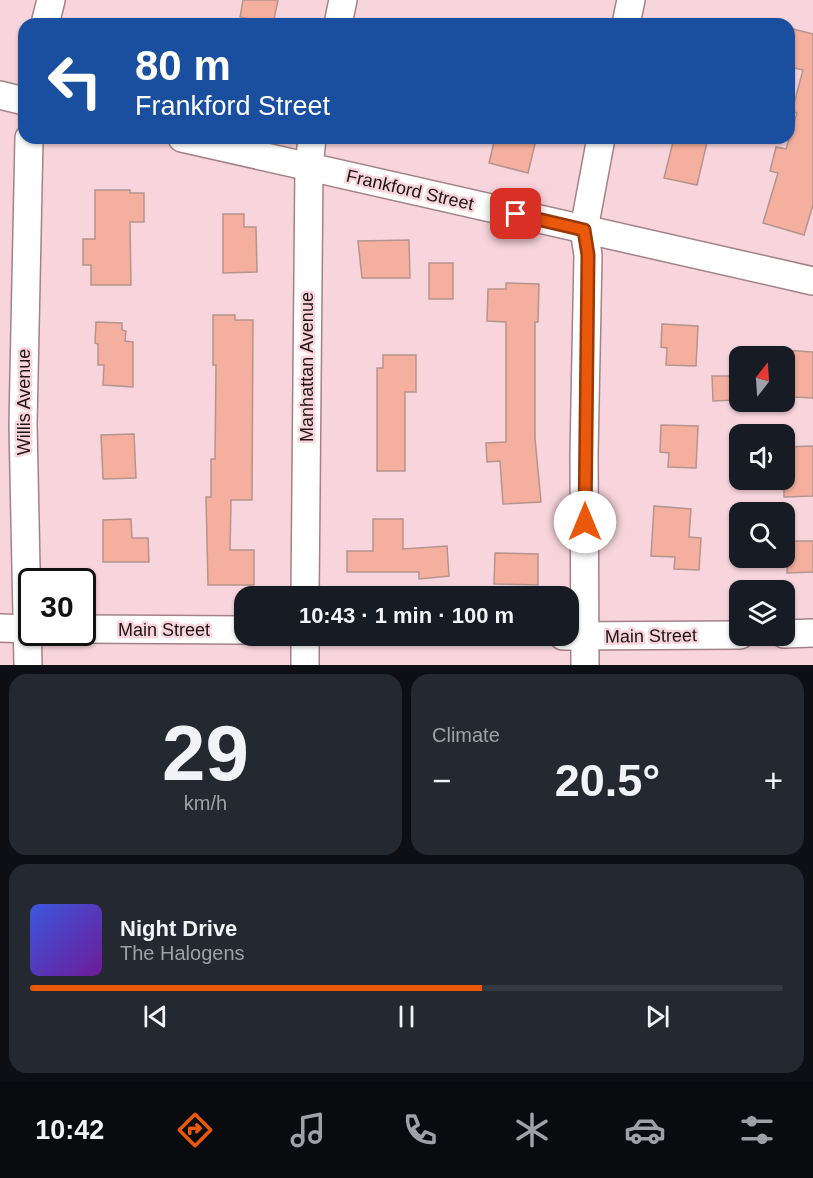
<!DOCTYPE html>
<html lang="en">
<head>
<meta charset="utf-8">
<style>
	:root { --surface:#171b24; --page:#242831; --text:#f1f3f6; --muted:#9ea1a6; --line:#363941; --accent:#ea580c }
	body { margin:0; font-family:Arial,sans-serif; background:var(--page); color:var(--text); height:100vh; display:flex; flex-direction:column; font-size:22px; white-space:nowrap }
	* { box-sizing:border-box; margin:0 }
	p { font-size:20px; color:var(--muted) }
	.icon { flex:none; width:33px; height:33px; fill:none; stroke:currentColor; stroke-width:2; stroke-linecap:round; stroke-linejoin:round }
	.map { position:relative; height:665px; overflow:hidden }
	.panel { display:flex; flex-direction:column; gap:9px; padding:9px; background:#0d0f14; flex:1 }
	.panel>* { flex:none }
	.banner { position:absolute; left:18px; top:18px; width:777px; height:126px; border-radius:18px; box-shadow:0 2px 4px #0004; background:#1a4fa0; color:#fff; overflow:hidden }
	.needle { width:39px; rotate:17deg }
	.tools { position:absolute; left:729px; top:346px; display:grid; gap:12px }
	.tools a { display:grid; place-items:center; width:66px; height:66px; border-radius:12px; background:var(--surface); box-shadow:0 2px 4px #0004; font-size:30px }
	.speed { position:absolute; left:18px; top:568px; display:flex; gap:12px; font-size:30px; font-weight:700; text-align:center }
	.speed>* { display:grid; place-content:center; width:78px; height:78px; border-radius:50%; background:var(--surface); box-shadow:0 2px 4px #0004; line-height:1 }
	.speed .limit { border:3px solid #111; border-radius:9px; background:#fff; color:#111 }
	.pin { position:absolute; display:grid; place-items:center; width:51px; height:51px; color:#fff; margin:-26px; border-radius:12px; box-shadow:0 3px 9px #0006 }
	.me { position:absolute; width:66px; margin:-33px; rotate:0deg; stroke-linejoin:round; filter:drop-shadow(0 0 4px #0008) }
	.turn { display:flex; align-items:center; gap:21px; height:126px; padding:0 18px; font-size:27px }
	.turn .icon { width:78px; height:78px; stroke-width:2.5 }
	.turn b { display:block; font-size:42px; line-height:51px }
	.big { font-size:45px; font-weight:700; line-height:1.1 }
	.panel .tile { flex:1; display:flex; flex-direction:column; justify-content:center; gap:9px; min-width:0; padding:0 21px; border-radius:18px; background:var(--page) }
	.panel .dial { align-items:center; gap:0 }
	.dial b { font-size:78px; line-height:1 }
	.song { display:flex; align-items:center; gap:18px }
	.cover { width:72px; height:72px; border-radius:9px; background:linear-gradient(135deg,hsl(230 70% 55%),hsl(280 70% 35%)) }
	.played { height:6px; border-radius:3px; background:linear-gradient(90deg,var(--accent) 60%,var(--line) 60%) }
	.keys { display:flex; justify-content:space-around; direction:ltr }
	.heat { display:flex; justify-content:space-between; align-items:center; font-size:33px; direction:ltr }
	.panel .tiles { flex:1; display:grid; gap:9px; grid-template-columns:1fr 1fr }
	.tile:last-child { grid-column:span 2 }
	.trip { position:absolute; left:234px; top:586px; width:345px; height:60px; border-radius:18px; background:var(--surface); box-shadow:0 2px 4px #0004; font-weight:700; line-height:60px; text-align:center }
	.menu { display:flex; height:96px; justify-content:space-around; align-items:center; background:#090b0e; color:var(--muted) }
	.menu .icon { width:42px; height:42px }
	.menu .on { color:var(--accent) }
	.menu b { font-size:27px; color:var(--text) }
	.map>svg:first-child { display:block }
	.building { fill:#f5af9e; stroke:#b4948d; stroke-width:1.5 }
	.lines { fill:none; stroke-linecap:round; stroke-linejoin:round }
	.minor-casing { stroke:#a28289; stroke-width:30 }
	.minor { stroke:#fff; stroke-width:27 }
	.route-casing { stroke:#983908; stroke-width:15 }
	.route { stroke:#ea580c; stroke-width:10 }
	.labels { text-anchor:middle; dominant-baseline:central; stroke-width:5; stroke-linejoin:round; paint-order:stroke }
	.street-label { font-size:18px; fill:#201417; stroke:#f8d5dd }
</style>
</head>
<body>
<div class="map">
<svg width="813" height="665" viewBox="0 0 813 665">
	<rect width="100%" height="100%" fill="#f8d5dd"/>
	<g class="building">
		<path d="M243 0H278L273 24 240 17Z"/>
		<path d="M789 28 813 34V205L804 235 763 223 778 173 770 171 776 147 786 149 797 113 792 111 803 70 789 67Z"/>
		<path d="M495 138H513L535 144 528 173 489 163Z"/>
		<path d="M674 138H708L697 185 664 178Z"/>
		<path d="M95 190H130V193H144V222H130L131 285H91V265H83V239H95Z"/>
		<path d="M223 214H244V227H256L257 272 223 273Z"/>
		<path d="M409 240 410 278H362L358 241Z"/>
		<rect x="429" y="263" width="24" height="36"/>
		<path d="M506 283 539 284 538 322H535V438L541 502 503 504 500 461 487 462 486 443 506 442V322L487 321 488 289H506Z"/>
		<path d="M213 315H235V320H253L252 500H231L230 550H254V585H208L206 497H211V459H215L216 365H213Z"/>
		<path d="M96 322 122 323V330L126 331 125 341 133 342V387L103 385 104 365H98V344L95 343Z"/>
		<path d="M662 324 698 326 696 366 666 365 667 348 661 347Z"/>
		<path d="M784 350 813 352V398L793 397V385L784 384Z"/>
		<path d="M383 355H416V392H405V471H377V368H383Z"/>
		<path d="M712 376H736V400L713 401Z"/>
		<path d="M661 425 698 426 696 468 668 467 669 453 660 452Z"/>
		<path d="M134 434 136 478 103 479 101 435Z"/>
		<path d="M813 446V496L784 497V447Z"/>
		<path d="M654 506 691 509 689 537 701 538 699 570 674 569 675 557 651 556Z"/>
		<path d="M131 519 132 538H148L149 562H103V520Z"/>
		<path d="M373 519H403V549L447 546 449 576 419 579V572H347V551H373Z"/>
		<path d="M788 541H813V572L787 573Z"/>
		<path d="M495 553 538 554V585L494 584Z"/>
	</g>
	<g class="lines">
		<defs>
			<g id="minor">
				<path d="M45 24 51 0"/>
				<path d="M338 24 343 0"/>
				<path d="M626 24 631 0"/>
				<path d="M0 95 24 101"/>
				<path d="M182 138 813 281"/>
				<path d="M305 597 309 167 312 138"/>
				<path d="M0 628 32 629"/>
				<path d="M82 629 244 630"/>
				<path d="M784 634 813 633"/>
				<path d="M563 636 740 635"/>
				<path d="M28 665 23 424 29 138"/>
				<path d="M305 665V636"/>
				<path d="M585 665 584 454 588 255 584 229 601 138"/>
			</g>
		</defs>
		<use href="#minor" class="minor-casing"/>
		<use href="#minor" class="minor"/>
	</g>
	<g class="lines">
		<defs>
			<path id="route" d="M516 214 584 230 588 255 585 522"/>
		</defs>
		<use href="#route" class="route-casing"/>
		<use href="#route" class="route"/>
	</g>
	<g class="labels">
		<g class="street-label">
			<text transform="translate(410 190) rotate(13)">Frankford Street</text>
			<text transform="translate(307 367) rotate(-90)">Manhattan Avenue</text>
			<text transform="translate(24 402) rotate(-90)">Willis Avenue</text>
			<text x="164" y="630">Main Street</text>
			<text transform="translate(651 636) rotate(-1)">Main Street</text>
		</g>
	</g>
</svg>
<div class="tools">
<a><svg class="needle" viewBox="-14 -14 28 28"><path d="M0-13l5 13h-10z" fill="#e53935"/><path d="M0 13l5-13h-10z" fill="#9ea1a6"/></svg></a>
<a><svg class="icon" aria-label="sound" viewBox="0 0 24 24"><path d="M4 9h4l5-4v14l-5-4H4zM17 9q2 3 0 6"/></svg></a>
<a><svg class="icon" aria-label="search" viewBox="0 0 24 24"><circle cx="10" cy="10" r="6"/><path d="M15 15l6 6"/></svg></a>
<a><svg class="icon" aria-label="layers" viewBox="0 0 24 24"><path d="M12 4l9 5-9 5-9-5zM3 14l9 5 9-5"/></svg></a>
</div>
<div class="speed"><div class="limit">30</div></div>
<div class="pin" style="left:516px;top:214px;background:#d93025"><svg class="icon" aria-label="arrive" viewBox="0 0 24 24"><path d="M6 21V4h12l-3 4 3 4H6"/></svg></div>
<svg class="me" style="left:585px;top:522px" viewBox="-20 -20 40 40"><circle r="19" fill="#fff"/><path d="M0-13L10 11 0 6-10 11z" fill="#ea580c"/></svg>
<div class="trip">10:43 · 1 min · 100 m</div>
<div class="banner">
<div class="turn"><svg class="icon" aria-label="left" viewBox="0 0 24 24"><path d="M17 20v-9H6M10 6l-5 5 5 5"/></svg><div><b>80 m</b>Frankford Street</div></div>
</div>
</div>
<section class="panel">
<div class="tiles">
<div class="tile dial"><b>29</b><p>km/h</p></div>
<div class="tile"><p>Climate</p>
<div class="heat"><a>−</a><b class="big">20.5°</b><a>+</a></div>
</div>
<div class="tile">
<div class="song"><i class="cover"></i><div><b>Night Drive</b><p>The Halogens</p></div></div>
<div class="played"></div>
<div class="keys"><svg class="icon" aria-label="previous" viewBox="0 0 24 24"><path d="M18 5L8 12l10 7zM5 5v14"/></svg><svg class="icon" aria-label="pause" viewBox="0 0 24 24"><path d="M8 5v14M16 5v14"/></svg><svg class="icon" aria-label="next" viewBox="0 0 24 24"><path d="M6 5l10 7-10 7zM19 5v14"/></svg></div>
</div>
</div>
</section>
<nav class="menu">
<b>10:42</b>
<svg class="icon on" aria-label="directions" viewBox="0 0 24 24"><path d="M12 3l9 9-9 9-9-9zM9 14v-3h6M13 9l2 2-2 2"/></svg>
<svg class="icon" aria-label="music" viewBox="0 0 24 24"><path d="M9 18V5l10-2v13"/><circle cx="6" cy="18" r="3"/><circle cx="16" cy="16" r="3"/></svg>
<svg class="icon" aria-label="phone" viewBox="0 0 24 24"><path d="M5 4h4l2 5-3 2q2 4 5 5l2-3 5 2v4C11 20 4 13 5 4z"/></svg>
<svg class="icon" aria-label="climate" viewBox="0 0 24 24"><path d="M12 3v18M4 7l16 10M4 17L20 7"/></svg>
<svg class="icon" aria-label="car" viewBox="0 0 24 24"><path d="M5 17H2v-5l4-1 3-4h7l3 4 3 1v5h-3M9 17h6M6 11h13"/><circle cx="7" cy="17" r="2"/><circle cx="17" cy="17" r="2"/></svg>
<svg class="icon" aria-label="filters" viewBox="0 0 24 24"><path d="M4 7h16M4 17h16"/><circle cx="9" cy="7" r="2"/><circle cx="15" cy="17" r="2"/></svg>
</nav>
</body>
</html>
